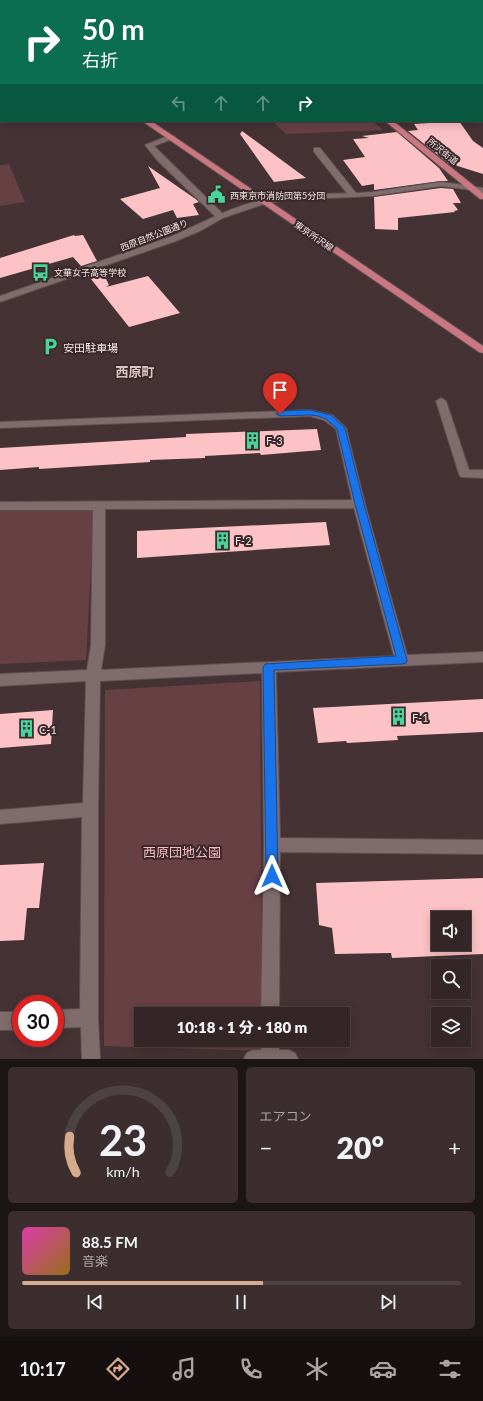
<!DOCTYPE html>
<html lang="ja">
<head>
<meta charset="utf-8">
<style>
	:root { --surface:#342627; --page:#3c2e2f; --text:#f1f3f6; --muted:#a9a5a7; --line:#4e4344; --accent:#d6ab8b }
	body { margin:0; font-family:Lato,"Noto Sans JP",sans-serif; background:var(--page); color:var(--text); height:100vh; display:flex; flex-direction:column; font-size:15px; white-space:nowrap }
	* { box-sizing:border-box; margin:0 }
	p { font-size:13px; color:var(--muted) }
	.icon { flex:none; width:22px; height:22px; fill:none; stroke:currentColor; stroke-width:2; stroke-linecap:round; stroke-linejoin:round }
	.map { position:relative; height:1059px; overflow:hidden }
	.drawer { display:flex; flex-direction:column; gap:8px; padding:8px; background:#1d1515; flex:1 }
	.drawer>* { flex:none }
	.top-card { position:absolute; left:0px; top:0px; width:483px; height:122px; box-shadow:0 2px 10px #0003,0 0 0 1px var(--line); background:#0b6e4f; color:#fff; overflow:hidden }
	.buttons { position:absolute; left:431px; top:911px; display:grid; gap:8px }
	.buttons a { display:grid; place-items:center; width:40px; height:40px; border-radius:0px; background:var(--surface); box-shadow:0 2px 10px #0003,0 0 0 1px var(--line); font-size:20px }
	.speed { position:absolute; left:12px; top:995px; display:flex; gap:8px; font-size:20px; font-weight:700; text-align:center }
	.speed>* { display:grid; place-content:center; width:52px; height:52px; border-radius:50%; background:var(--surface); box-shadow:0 2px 10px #0003,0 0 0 1px var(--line); line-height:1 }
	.speed .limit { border:6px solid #d22; background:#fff; color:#111 }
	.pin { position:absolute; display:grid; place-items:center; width:34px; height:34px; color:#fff; margin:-41px -17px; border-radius:50% 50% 50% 0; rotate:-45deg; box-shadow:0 0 4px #0007 }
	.pin .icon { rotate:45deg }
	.me { position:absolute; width:44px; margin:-22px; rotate:0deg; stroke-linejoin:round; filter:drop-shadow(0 0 3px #0008) }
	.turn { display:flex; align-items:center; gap:14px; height:84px; padding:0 16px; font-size:18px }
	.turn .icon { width:52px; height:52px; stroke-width:2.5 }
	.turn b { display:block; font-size:28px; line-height:34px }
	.lanes { display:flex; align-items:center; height:38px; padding:0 16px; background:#0003; justify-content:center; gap:20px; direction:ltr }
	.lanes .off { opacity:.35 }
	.big { font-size:30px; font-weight:800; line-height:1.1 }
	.drawer .tile { flex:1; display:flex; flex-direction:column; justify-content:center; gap:6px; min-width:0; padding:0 14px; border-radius:6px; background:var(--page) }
	.drawer .dial { align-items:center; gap:0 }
	.dial svg { height:104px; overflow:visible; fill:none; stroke:var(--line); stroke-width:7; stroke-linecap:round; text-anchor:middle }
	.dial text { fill:var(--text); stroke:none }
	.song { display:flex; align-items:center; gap:12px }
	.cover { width:48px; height:48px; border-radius:6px; background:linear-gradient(135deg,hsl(320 70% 55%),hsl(40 70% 35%)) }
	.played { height:4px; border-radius:2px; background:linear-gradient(90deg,var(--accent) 55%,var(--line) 55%) }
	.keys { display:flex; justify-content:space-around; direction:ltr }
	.heat { display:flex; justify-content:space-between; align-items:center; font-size:22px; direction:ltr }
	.drawer .tiles { flex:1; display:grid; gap:8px; grid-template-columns:1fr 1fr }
	.tile:last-child { grid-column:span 2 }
	.trip { position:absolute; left:134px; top:1007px; width:216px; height:40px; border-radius:0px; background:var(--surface); box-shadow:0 2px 10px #0003,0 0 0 1px var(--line); font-weight:800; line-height:40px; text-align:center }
	.tabs { display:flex; height:64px; justify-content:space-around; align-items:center; background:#150f10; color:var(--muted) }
	.tabs .icon { width:28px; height:28px }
	.tabs .on { color:var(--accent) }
	.tabs b { font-size:18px; color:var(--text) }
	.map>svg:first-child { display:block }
	.green { fill:#674044 }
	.building { fill:#fdc2c6; fill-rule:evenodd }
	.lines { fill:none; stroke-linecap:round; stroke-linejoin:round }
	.street-casing { stroke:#5f4f50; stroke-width:2 }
	.secondary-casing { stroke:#5f4f50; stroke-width:2 }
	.primary-casing { stroke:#5f4f50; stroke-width:2 }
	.street { fill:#816c6d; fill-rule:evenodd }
	.secondary { fill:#816c6d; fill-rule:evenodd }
	.primary { fill:#ca7781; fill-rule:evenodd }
	.route { fill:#1a73e8; stroke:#114b97 }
	.labels { text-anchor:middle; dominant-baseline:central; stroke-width:4; stroke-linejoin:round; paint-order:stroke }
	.far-street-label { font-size:9px; fill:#f3e6e7; stroke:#3a282a }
	.far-poi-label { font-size:9px; fill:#f3e6e7; stroke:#3a282a; text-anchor:start }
	.poi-label { font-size:11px; fill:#f3e6e7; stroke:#3a282a; text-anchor:start }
	.quarter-label { font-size:13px; font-weight:bold; fill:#dbc3c5; stroke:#3a282a }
	.near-park-label { font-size:13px; fill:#f6babf; stroke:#3a282a }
</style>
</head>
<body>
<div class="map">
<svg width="483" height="1059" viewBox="0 0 483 1059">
	<rect width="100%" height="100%" fill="#453234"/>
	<g class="green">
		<path d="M272 121H372L383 130 286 134Z"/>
		<path d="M9 164 25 202 0 206V165Z"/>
		<path d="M0 509H94L86 660 0 664Z"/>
		<path d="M260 681 262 1014H141V1040H262V1051L104 1046 105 690Z"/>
	</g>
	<g class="building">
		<path d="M459 121 473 141 483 148V174L448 163 408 131 418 130 414 124Z"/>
		<path d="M242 131 306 178 274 182 240 134Z"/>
		<path d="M397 132 439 168 448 181H441L374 190V184L362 186 343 160 365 157 353 139 369 138 362 136Z"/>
		<path d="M148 166 197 200 199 202 193 204 199 215 177 218 173 210 143 219 120 199 160 188Z"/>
		<path d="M441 188 453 189 461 203H453L458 210 454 211 455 212 398 218V230L375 229 374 197Z"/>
		<path d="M74 235 75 236 83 235 97 261 81 266 73 257 0 278V258Z"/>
		<path d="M101 269 109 285 106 287 148 276 180 313 129 327 87 274Z"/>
		<path d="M317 429 321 450 261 455 260 453 205 456V458L150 460V462L39 469V467L0 470V448L186 437V434Z"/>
		<path d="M326 522 330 545 137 558V531Z"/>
		<path d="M483 699V732L397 736 398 740 347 743 346 741 318 743 313 708Z"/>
		<path d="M53 710 51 744 0 748V714Z"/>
		<path d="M44 863 39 908H27L24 940 0 941V865Z"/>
		<path d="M483 878V954L392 958 391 953 335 954 332 928 319 925 316 883ZM438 918H464V944H438Z"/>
	</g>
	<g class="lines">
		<defs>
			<g id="street">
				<rect x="39" y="0" width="6" height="1"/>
				<path d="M278 0H284L285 1H279Z"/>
				<rect x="0" y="27" width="1" height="4"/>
				<rect x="0" y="48" width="1" height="4"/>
				<rect x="0" y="70" width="1" height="4"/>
				<rect x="482" y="110" width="1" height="4"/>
				<path d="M168 136H174L175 138 154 146 223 214 224 216 223 218H217L157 160 145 145Z"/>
				<path d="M314 148H320L356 193V197H350L314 152Z"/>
				<path d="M469 186 483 188V192L469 190Z"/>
				<path d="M441 398 446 401 469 470H483V478L461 477 459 474 436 401Z"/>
				<path d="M310 410 332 415 346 428 365 504 407 655 483 652V662L276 672 280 838 483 840V854L280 852 279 1014H261L264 845 262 673 100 681 98 809V1018L100 1059H82L81 1027 55 1028V1010L80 1009 82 817 0 824V810L83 803 86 681 0 686V674L87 670 91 645 93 510H0V502L352 500 336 429 324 420 310 416 0 428V422ZM354 508 394 656 101 670 105 645V509Z"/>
				<rect x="0" y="1012" width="21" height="18"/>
				<path d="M261 1040H279V1050H289L295 1053 298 1059H244L247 1053 253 1050H261Z"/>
			</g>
			<path id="secondary" d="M441 182 472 186 476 188 472 190 441 186 372 196 287 200 264 204 223 218 200 231 176 241 0 302V296L170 237C201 224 229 207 263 200 298 192 335 195 372 192 395 189 418 185 441 182Z"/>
			<g id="primary">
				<path d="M235 0H242L243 1H236Z"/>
				<rect x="0" y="15" width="1" height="5"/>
				<path d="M142 121H151L483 346V353L479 352Z"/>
				<path d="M385 121H393L483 193V199H480Z"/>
			</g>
		</defs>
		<use href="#street" class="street-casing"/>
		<use href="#secondary" class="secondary-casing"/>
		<use href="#primary" class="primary-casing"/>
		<use href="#street" class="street"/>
		<use href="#secondary" class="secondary"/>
		<use href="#primary" class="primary"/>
	</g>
	<path class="route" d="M310 410 331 415 345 428 364 504 407 660 406 663 402 664 274 670 278 876 276 880 272 882 268 880 266 876 263 667 265 664 396 656 355 504 337 429 326 419 318 416 310 415 280 416 276 414 280 411Z"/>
	<defs>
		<symbol id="civic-bare" viewBox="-9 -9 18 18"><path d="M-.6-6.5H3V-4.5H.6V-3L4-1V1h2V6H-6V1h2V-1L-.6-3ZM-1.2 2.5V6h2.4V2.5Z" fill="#48d49d" stroke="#3a282a" stroke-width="2.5" paint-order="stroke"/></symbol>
		<symbol id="bus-bare" viewBox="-9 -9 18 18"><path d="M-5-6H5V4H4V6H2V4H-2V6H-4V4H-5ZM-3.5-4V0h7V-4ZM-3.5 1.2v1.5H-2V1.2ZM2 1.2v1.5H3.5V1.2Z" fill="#48d49d" stroke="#3a282a" stroke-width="2.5" paint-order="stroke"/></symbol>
		<symbol id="parking-bare" viewBox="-9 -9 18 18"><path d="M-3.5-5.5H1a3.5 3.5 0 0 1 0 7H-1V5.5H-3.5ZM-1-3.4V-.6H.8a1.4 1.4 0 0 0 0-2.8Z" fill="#48d49d" stroke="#3a282a" stroke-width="2.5" paint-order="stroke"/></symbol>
		<symbol id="building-bare" viewBox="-9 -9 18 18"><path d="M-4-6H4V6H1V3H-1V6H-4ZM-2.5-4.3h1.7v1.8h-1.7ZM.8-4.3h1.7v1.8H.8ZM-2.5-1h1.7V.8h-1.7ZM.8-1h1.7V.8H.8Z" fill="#48d49d" stroke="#3a282a" stroke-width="2.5" paint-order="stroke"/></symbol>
	</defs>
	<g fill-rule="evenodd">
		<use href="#civic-bare" x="204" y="182" width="25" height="25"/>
		<use href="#bus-bare" x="28" y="260" width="25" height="25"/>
		<use href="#parking-bare" x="38" y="334" width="25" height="25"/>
		<use href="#building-bare" x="240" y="428" width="25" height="25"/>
		<use href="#building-bare" x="210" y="528" width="25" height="25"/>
		<use href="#building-bare" x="386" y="704" width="25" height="25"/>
		<use href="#building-bare" x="14" y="716" width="25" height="25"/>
	</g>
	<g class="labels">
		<g class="far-street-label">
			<text transform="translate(443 151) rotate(39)">所沢街道</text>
			<text transform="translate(154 235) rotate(-21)">西原自然公園通り</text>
			<text transform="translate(314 236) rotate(34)">東京所沢線</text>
		</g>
		<g class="far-poi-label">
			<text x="230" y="195">西東京市消防団第5分団</text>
			<text x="54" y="272">文華女子高等学校</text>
		</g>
		<g class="poi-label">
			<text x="63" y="347">安田駐車場</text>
			<text x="266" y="440">F-3</text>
			<text x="235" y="540">F-2</text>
			<text x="412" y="717">F-1</text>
			<text x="39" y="729">C-1</text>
		</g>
		<g class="quarter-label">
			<text x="135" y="372">西原町</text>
		</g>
		<g class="near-park-label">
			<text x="182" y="852">西原団地公園</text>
		</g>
	</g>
</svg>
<div class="buttons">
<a><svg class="icon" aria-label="sound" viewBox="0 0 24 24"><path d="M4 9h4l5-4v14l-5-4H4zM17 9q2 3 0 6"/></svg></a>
<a><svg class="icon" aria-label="search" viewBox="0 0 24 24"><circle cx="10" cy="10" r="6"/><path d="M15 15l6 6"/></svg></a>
<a><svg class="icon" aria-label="layers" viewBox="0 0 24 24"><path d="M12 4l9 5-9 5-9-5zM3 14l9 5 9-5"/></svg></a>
</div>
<div class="speed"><div class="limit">30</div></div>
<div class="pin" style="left:280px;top:414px;background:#d93025"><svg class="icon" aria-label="arrive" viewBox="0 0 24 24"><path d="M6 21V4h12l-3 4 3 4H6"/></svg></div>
<svg class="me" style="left:272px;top:876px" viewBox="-20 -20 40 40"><path d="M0-17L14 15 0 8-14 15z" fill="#1a73e8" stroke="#fff" stroke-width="4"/></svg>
<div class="trip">10:18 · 1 分 · 180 m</div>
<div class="top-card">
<div class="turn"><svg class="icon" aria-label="right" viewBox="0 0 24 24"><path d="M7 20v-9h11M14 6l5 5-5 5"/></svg><div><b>50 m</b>右折</div></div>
<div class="lanes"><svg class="icon off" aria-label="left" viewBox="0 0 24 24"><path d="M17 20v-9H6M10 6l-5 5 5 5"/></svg><svg class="icon off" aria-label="ahead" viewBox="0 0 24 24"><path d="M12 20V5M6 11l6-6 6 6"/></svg><svg class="icon off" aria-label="ahead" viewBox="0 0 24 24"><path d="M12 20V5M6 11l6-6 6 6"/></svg><svg class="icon" aria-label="right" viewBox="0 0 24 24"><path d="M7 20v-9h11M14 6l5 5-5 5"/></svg></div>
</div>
</div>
<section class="drawer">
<div class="tiles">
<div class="tile dial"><svg viewBox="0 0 100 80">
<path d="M14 69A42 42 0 1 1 86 69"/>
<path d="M14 69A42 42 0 0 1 9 41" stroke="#d6ab8b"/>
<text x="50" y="56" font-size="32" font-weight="700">23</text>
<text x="50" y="72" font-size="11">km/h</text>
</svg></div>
<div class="tile"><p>エアコン</p>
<div class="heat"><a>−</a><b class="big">20°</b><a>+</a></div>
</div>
<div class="tile">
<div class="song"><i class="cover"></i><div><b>88.5 FM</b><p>音楽</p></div></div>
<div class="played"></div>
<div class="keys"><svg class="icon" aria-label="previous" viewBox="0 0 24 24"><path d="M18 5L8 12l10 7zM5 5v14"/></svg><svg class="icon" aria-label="pause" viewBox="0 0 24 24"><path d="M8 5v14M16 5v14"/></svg><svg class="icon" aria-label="next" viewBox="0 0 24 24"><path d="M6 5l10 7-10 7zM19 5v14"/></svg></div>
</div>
</div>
</section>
<nav class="tabs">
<b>10:17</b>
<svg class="icon on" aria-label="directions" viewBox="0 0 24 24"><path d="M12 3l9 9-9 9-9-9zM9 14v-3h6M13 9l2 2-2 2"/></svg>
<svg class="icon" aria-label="music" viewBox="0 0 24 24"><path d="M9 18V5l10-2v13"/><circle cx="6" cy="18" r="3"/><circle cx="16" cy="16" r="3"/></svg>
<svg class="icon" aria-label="phone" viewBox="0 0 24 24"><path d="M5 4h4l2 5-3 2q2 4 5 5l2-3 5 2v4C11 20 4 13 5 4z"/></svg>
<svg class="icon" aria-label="climate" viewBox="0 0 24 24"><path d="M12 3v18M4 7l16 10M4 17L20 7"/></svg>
<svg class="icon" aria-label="car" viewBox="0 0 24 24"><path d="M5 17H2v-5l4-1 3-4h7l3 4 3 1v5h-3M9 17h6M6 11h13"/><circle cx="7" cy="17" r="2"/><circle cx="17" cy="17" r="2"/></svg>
<svg class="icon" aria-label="filters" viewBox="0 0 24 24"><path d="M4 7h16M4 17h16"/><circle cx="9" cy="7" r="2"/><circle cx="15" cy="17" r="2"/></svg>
</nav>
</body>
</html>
